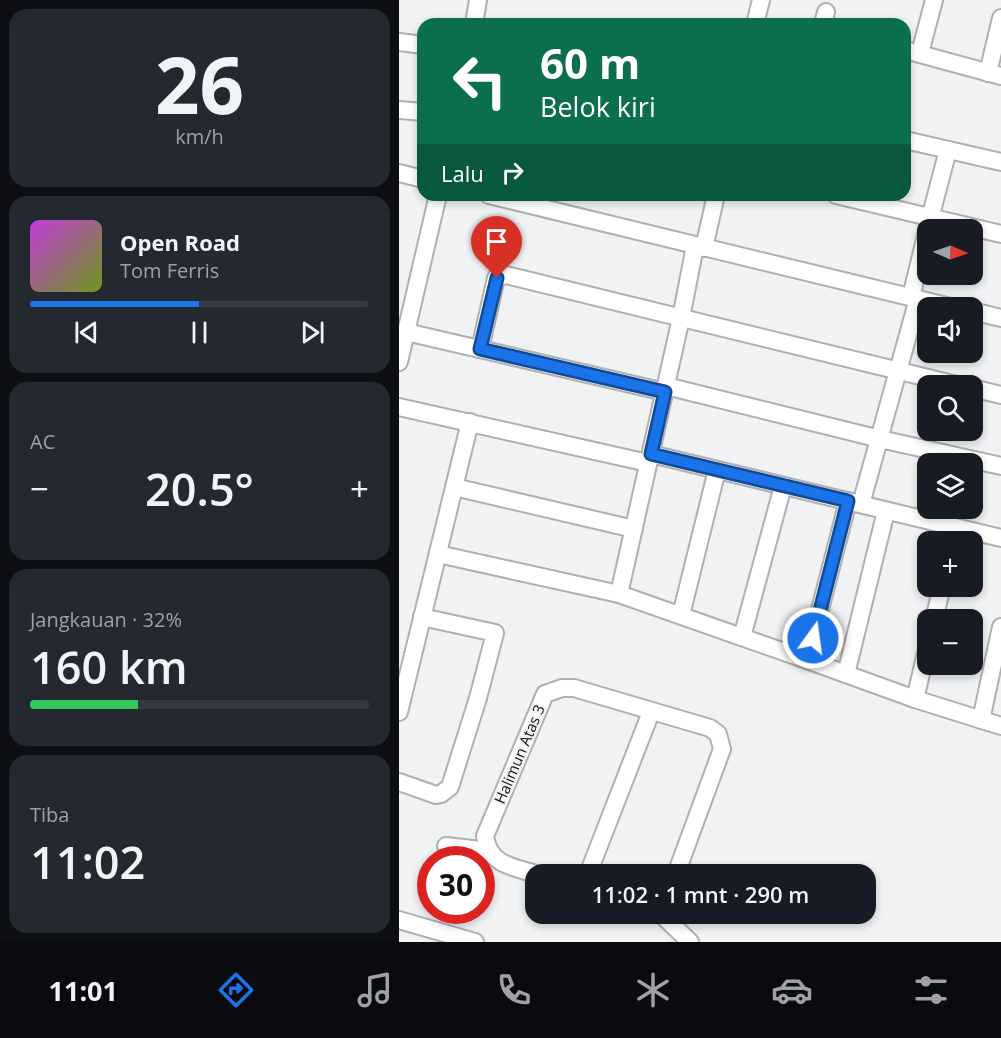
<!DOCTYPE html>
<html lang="id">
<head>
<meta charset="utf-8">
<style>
	:root { --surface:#171b24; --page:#242831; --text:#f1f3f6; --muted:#9ea1a6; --line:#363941; --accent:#1a73e8 }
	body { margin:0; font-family:"Open Sans",sans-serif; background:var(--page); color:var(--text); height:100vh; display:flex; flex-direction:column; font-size:22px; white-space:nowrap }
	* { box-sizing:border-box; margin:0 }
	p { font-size:20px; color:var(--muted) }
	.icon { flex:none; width:33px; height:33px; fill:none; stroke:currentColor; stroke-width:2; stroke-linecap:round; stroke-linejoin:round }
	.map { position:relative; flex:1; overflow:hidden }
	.side { display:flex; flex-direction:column; gap:9px; padding:9px; background:#0d0f14; width:399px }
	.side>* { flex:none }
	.top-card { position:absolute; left:18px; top:18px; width:494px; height:183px; border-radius:18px; box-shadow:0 3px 9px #0003; background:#0b6e4f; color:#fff; overflow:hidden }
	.needle { width:39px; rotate:92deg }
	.tools { position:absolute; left:518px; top:219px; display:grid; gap:12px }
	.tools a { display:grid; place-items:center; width:66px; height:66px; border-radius:12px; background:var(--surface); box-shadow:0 3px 9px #0003; font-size:30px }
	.speed { position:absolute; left:18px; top:846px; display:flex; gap:12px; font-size:30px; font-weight:700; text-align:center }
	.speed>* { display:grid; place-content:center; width:78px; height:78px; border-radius:50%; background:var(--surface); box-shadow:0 3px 9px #0003; line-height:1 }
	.speed .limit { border:9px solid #d22; background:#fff; color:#111 }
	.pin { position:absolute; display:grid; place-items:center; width:51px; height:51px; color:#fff; margin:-62px -26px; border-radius:50% 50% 50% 0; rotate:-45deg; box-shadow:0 0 6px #0007 }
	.pin .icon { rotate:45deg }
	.me { position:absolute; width:66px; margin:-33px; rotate:14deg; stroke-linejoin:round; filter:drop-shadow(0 0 4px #0008) }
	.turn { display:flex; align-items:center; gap:21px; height:126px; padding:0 24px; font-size:27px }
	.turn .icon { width:78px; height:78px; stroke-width:2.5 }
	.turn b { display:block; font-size:42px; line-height:51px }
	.then { display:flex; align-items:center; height:57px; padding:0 24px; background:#0003; gap:12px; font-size:22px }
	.big { font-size:45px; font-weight:600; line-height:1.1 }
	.side .card { flex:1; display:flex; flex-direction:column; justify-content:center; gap:9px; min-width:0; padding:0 21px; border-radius:18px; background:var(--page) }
	.side .dial { align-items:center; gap:0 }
	.dial b { font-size:78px; line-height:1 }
	.song { display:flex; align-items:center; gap:18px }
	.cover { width:72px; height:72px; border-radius:9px; background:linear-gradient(135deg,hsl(290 70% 55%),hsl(80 70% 35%)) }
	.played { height:6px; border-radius:3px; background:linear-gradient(90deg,var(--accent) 50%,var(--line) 50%) }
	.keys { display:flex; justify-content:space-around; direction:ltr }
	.heat { display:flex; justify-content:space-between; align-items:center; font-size:33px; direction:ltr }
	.charge { height:9px; border-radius:4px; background:linear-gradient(90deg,#34c759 32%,var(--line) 0) }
	.trip { position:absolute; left:126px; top:864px; width:351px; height:60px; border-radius:18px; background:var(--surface); box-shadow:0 3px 9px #0003; font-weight:600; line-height:60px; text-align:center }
	.tabs { display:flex; height:96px; justify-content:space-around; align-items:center; background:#090b0e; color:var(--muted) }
	.tabs .icon { width:42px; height:42px }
	.tabs .on { color:var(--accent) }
	.tabs b { font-size:27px; color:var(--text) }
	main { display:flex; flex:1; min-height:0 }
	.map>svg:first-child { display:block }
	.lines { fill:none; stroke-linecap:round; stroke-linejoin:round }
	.street-casing { stroke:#b0b0b1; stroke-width:20 }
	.street { stroke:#fff; stroke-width:16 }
	.route-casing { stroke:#114b97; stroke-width:15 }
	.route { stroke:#1a73e8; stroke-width:10 }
	.labels { text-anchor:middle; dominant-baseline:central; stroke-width:5; stroke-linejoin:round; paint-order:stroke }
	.street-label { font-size:15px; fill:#141415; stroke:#f1f2f3 }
</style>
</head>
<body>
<main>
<section class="side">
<div class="card dial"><b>26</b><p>km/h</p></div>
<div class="card">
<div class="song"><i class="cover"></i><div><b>Open Road</b><p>Tom Ferris</p></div></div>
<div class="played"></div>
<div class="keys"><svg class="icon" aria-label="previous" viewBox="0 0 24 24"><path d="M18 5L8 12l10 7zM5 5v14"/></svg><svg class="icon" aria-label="pause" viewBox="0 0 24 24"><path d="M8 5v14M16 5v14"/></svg><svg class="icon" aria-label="next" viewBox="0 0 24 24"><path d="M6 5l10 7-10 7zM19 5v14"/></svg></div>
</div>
<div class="card"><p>AC</p>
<div class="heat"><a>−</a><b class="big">20.5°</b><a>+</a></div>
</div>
<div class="card"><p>Jangkauan · 32%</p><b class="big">160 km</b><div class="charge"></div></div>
<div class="card"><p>Tiba</p><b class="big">11:02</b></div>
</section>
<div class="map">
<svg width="602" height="942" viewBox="0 0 602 942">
	<rect width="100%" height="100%" fill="#f1f2f3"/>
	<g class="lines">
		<defs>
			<g id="street">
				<path d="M75 24 79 0"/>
				<path d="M356 24 362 0"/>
				<path d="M424 24 427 12"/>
				<path d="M0 42 24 45"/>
				<path d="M506 50 602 76"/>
				<path d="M521 53 535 0"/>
				<path d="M589 73 602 18"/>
				<path d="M0 110 24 112"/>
				<path d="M506 140 602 162"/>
				<path d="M0 173 24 179"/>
				<path d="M90 195 556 308"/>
				<path d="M437 195 602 234"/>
				<path d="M528 230 549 150"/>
				<path d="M305 248 317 195"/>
				<path d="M512 297 528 231"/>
				<path d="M573 311 602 318"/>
				<path d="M7 332 266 392"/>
				<path d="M81 349 97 278 107 275 562 386"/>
				<path d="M0 362 39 195"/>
				<path d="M267 386 481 439 602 466"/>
				<path d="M573 388 602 395"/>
				<path d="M0 407 249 463"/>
				<path d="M252 454 602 538"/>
				<path d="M55 487 235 529"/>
				<path d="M462 504 519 299"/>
				<path d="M39 554 220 594 408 660 449 501"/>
				<path d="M220 594 282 318 296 246"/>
				<path d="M282 615 318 470"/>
				<path d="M535 620 543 586"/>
				<path d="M343 637 384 486"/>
				<path d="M528 649 516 699 602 726"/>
				<path d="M408 660 516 699"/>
				<path d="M447 674 487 511"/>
				<path d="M0 712 71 422"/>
				<path d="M582 720 602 627"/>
				<path d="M0 782 37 795 42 794 51 787 79 698 96 633 23 617"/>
				<path d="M47 846 90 851"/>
				<path d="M137 874C114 867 90 865 86 836L146 694 163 688H175L311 728 319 734 323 749 277 874"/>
				<path d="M189 874 252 712"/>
				<path d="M262 914 291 942"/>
				<path d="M0 920 76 942"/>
			</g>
		</defs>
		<use href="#street" class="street-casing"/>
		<use href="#street" class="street"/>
	</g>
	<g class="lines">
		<defs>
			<path id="route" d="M98 278 81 349 266 392 252 454 449 501 414 638"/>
		</defs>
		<use href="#route" class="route-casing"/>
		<use href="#route" class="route"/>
	</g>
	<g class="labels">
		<g class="street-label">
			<text transform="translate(120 754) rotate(-67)">Halimun Atas 3</text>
		</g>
	</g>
</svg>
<div class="tools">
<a><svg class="needle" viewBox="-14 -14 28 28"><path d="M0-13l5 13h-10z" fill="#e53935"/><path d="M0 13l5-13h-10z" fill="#9ea1a6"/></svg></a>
<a><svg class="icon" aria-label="sound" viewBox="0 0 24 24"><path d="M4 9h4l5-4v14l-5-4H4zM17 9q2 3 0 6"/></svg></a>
<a><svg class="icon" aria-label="search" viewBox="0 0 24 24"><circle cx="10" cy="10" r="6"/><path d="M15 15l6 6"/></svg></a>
<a><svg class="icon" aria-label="layers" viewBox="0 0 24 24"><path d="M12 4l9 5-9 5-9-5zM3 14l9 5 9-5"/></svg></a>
<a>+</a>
<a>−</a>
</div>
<div class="speed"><div class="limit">30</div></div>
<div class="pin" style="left:98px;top:278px;background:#d93025"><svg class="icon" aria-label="arrive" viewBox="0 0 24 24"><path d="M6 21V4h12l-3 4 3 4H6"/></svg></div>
<svg class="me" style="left:414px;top:638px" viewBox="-20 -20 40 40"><circle r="17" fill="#1a73e8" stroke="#fff" stroke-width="3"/><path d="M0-11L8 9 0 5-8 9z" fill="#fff"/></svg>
<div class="trip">11:02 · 1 mnt · 290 m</div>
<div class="top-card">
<div class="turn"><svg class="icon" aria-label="left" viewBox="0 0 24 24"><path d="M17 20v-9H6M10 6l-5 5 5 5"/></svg><div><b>60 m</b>Belok kiri</div></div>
<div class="then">Lalu<svg class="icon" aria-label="right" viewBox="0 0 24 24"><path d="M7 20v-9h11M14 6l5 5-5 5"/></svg></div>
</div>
</div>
</main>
<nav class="tabs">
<b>11:01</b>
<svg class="icon on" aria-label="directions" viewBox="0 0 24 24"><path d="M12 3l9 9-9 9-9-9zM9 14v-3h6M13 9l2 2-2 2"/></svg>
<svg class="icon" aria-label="music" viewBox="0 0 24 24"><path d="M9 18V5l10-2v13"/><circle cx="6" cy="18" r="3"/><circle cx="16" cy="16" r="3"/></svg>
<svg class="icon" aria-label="phone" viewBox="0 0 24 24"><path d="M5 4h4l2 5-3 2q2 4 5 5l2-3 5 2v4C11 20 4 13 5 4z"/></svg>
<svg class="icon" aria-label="climate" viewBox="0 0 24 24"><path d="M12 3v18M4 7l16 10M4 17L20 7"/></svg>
<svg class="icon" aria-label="car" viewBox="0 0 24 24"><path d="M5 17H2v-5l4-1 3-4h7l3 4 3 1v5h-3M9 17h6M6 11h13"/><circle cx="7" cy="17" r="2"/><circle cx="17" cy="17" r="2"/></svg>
<svg class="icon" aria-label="filters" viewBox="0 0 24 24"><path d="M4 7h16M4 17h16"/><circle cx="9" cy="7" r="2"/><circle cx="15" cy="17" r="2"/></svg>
</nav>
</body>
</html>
